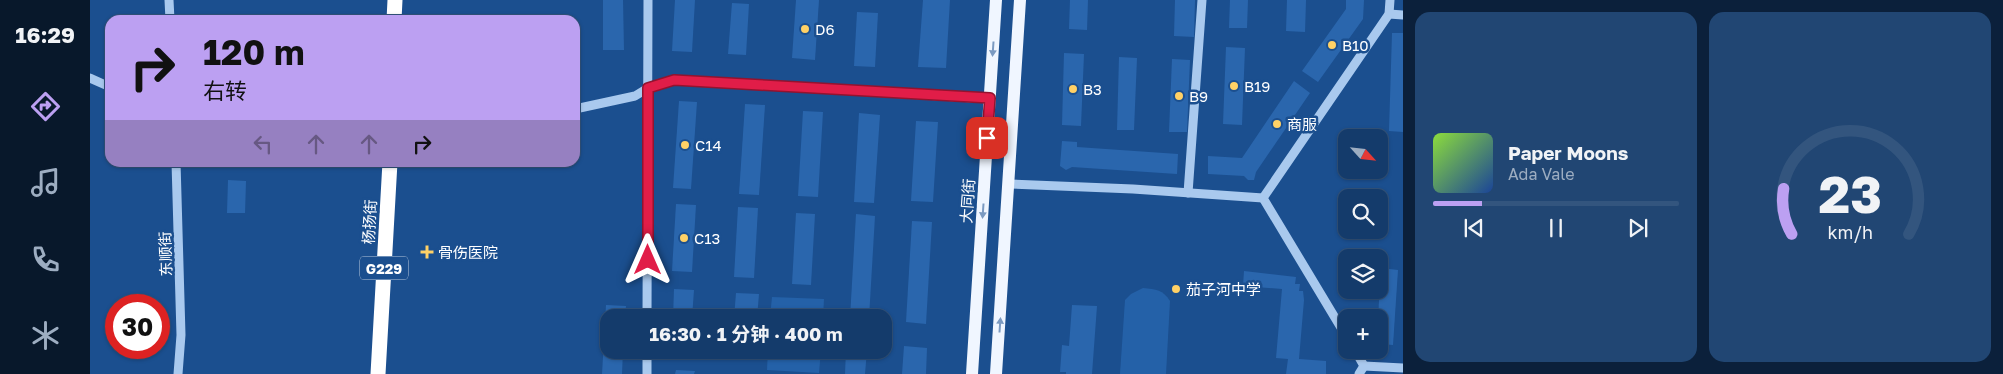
<!DOCTYPE html>
<html lang="zh">
<head>
<meta charset="utf-8">
<style>
	:root { --surface:#143b6b; --page:#214673; --text:#f1f3f6; --muted:#9dadc1; --line:#33557e; --accent:#bca0f2 }
	body { margin:0; font-family:"Golos Text","Noto Sans SC",sans-serif; background:var(--page); color:var(--text); height:100vh; display:flex; flex-direction:column; font-size:19px; white-space:nowrap }
	* { box-sizing:border-box; margin:0 }
	p { font-size:16px; color:var(--muted) }
	.icon { flex:none; width:28px; height:28px; fill:none; stroke:currentColor; stroke-width:2; stroke-linecap:round; stroke-linejoin:round }
	.map { position:relative; flex:1; overflow:hidden }
	.details { display:flex; flex-direction:column; gap:12px; padding:12px; background:#0b203b; width:600px }
	.details>* { flex:none }
	.guide { position:absolute; left:15px; top:15px; width:475px; height:152px; border-radius:15px; box-shadow:0 1px 4px #0004,0 0 0 1px var(--line); background:#bca0f2; color:#111; overflow:hidden }
	.needle { width:32px; rotate:117deg }
	.tools { position:absolute; left:1248px; top:129px; display:grid; gap:10px }
	.tools a { display:grid; place-items:center; width:50px; height:50px; border-radius:10px; background:var(--surface); box-shadow:0 1px 4px #0004,0 0 0 1px var(--line); font-size:25px }
	.speed { position:absolute; left:15px; top:294px; display:flex; gap:10px; font-size:25px; font-weight:700; text-align:center }
	.speed>* { display:grid; place-content:center; width:65px; height:65px; border-radius:50%; background:var(--surface); box-shadow:0 1px 4px #0004,0 0 0 1px var(--line); line-height:1 }
	.speed .limit { border:8px solid #d22; background:#fff; color:#111 }
	.pin { position:absolute; display:grid; place-items:center; width:42px; height:42px; color:#fff; margin:-21px; border-radius:10px; box-shadow:0 2px 8px #0006 }
	.me { position:absolute; width:55px; margin:-28px; rotate:0deg; stroke-linejoin:round; filter:drop-shadow(0 0 4px #0008) }
	.turn { display:flex; align-items:center; gap:18px; height:105px; padding:0 15px; font-size:22px }
	.turn .icon { width:65px; height:65px; stroke-width:2.5 }
	.turn b { display:block; font-size:35px; line-height:42px }
	.lanes { display:flex; align-items:center; height:48px; padding:0 15px; background:#0003; justify-content:center; gap:25px; direction:ltr }
	.lanes .off { opacity:.35 }
	.details .widget { flex:1; display:flex; flex-direction:column; justify-content:center; gap:8px; min-width:0; padding:0 18px; border-radius:15px; background:var(--page) }
	.details .dial { align-items:center; gap:0 }
	.dial svg { height:130px; overflow:visible; fill:none; stroke:var(--line); stroke-width:7; stroke-linecap:round; text-anchor:middle }
	.dial text { fill:var(--text); stroke:none }
	.song { display:flex; align-items:center; gap:15px }
	.cover { width:60px; height:60px; border-radius:8px; background:linear-gradient(135deg,hsl(90 70% 55%),hsl(220 70% 35%)) }
	.played { height:5px; border-radius:2px; background:linear-gradient(90deg,var(--accent) 20%,var(--line) 20%) }
	.keys { display:flex; justify-content:space-around; direction:ltr }
	.details .tiles { flex:1; display:grid; gap:12px; grid-template-columns:repeat(2,1fr) }
	.trip { position:absolute; left:510px; top:309px; width:292px; height:50px; border-radius:15px; background:var(--surface); box-shadow:0 1px 4px #0004,0 0 0 1px var(--line); font-weight:700; line-height:50px; text-align:center }
	main { display:flex; flex:1; min-height:0 }
	.dock { display:flex; flex-direction:column; width:90px; justify-content:space-around; align-items:center; background:#08182b; color:var(--muted) }
	.dock .icon { width:35px; height:35px }
	.dock .selected { color:var(--accent) }
	.dock b { font-size:22px; color:var(--text) }
	.map>svg:first-child { display:block }
	.green { fill:#2461a8 }
	.building { fill:#2a66ad }
	.lines { fill:none; stroke-linecap:round; stroke-linejoin:round }
	.minor { stroke:#a9c9ee; stroke-width:9 }
	.major { stroke:#f0f6ff; stroke-width:12 }
	.highway { stroke:#fff; stroke-width:15 }
	.oneway { fill:#7b9ac1 }
	.route-casing { stroke:#92132f; stroke-width:12 }
	.route { stroke:#e11d48; stroke-width:9 }
	.poi-dot { fill:#ffd166; stroke:#1b4f8f; stroke-width:2 }
	.labels { text-anchor:middle; dominant-baseline:central; stroke-width:5; stroke-linejoin:round; paint-order:stroke }
	.shield { fill:#1b4f8f; stroke:#bbcadd; stroke-width:1 }
	.shield-label { font-size:14px; font-weight:bold; fill:#fff }
	.poi-label { font-size:15px; fill:#fff; stroke:#1b4f8f; text-anchor:start }
	.street-label { font-size:15px; fill:#fff; stroke:#1b4f8f }
</style>
</head>
<body>
<main>
<nav class="dock">
<b>16:29</b>
<svg class="icon selected" aria-label="directions" viewBox="0 0 24 24"><path d="M12 3l9 9-9 9-9-9zM9 14v-3h6M13 9l2 2-2 2"/></svg>
<svg class="icon" aria-label="music" viewBox="0 0 24 24"><path d="M9 18V5l10-2v13"/><circle cx="6" cy="18" r="3"/><circle cx="16" cy="16" r="3"/></svg>
<svg class="icon" aria-label="phone" viewBox="0 0 24 24"><path d="M5 4h4l2 5-3 2q2 4 5 5l2-3 5 2v4C11 20 4 13 5 4z"/></svg>
<svg class="icon" aria-label="climate" viewBox="0 0 24 24"><path d="M12 3v18M4 7l16 10M4 17L20 7"/></svg>
</nav>
<div class="map">
<svg width="1313" height="374" viewBox="0 0 1313 374">
	<rect width="100%" height="100%" fill="#1b4f8f"/>
	<g class="green">
		<path d="M1053 288C1066 289 1073 290 1080 301L1076 374H1030L1035 300 1041 294Z"/>
		<path d="M682 297 734 299 733 317H680Z"/>
		<path d="M678 350H731L729 373 677 370Z"/>
	</g>
	<g class="building">
		<path d="M513 0H533L534 50H513Z"/>
		<path d="M585 0H605L602 52 582 51Z"/>
		<path d="M706 0H729L725 60 702 58Z"/>
		<path d="M833 0H860L856 68 828 67Z"/>
		<path d="M980 0H998L997 30 979 29Z"/>
		<path d="M1085 0H1105L1104 37 1084 36Z"/>
		<path d="M1140 0H1158L1157 28H1139Z"/>
		<path d="M1197 0H1216L1215 32 1196 31Z"/>
		<path d="M1256 0H1274L1273 19 1228 82 1212 71 1256 9Z"/>
		<path d="M642 3 659 4 656 55 638 54Z"/>
		<path d="M767 12 788 13 785 67 764 66Z"/>
		<path d="M1302 33H1313V132L1299 131Z"/>
		<path d="M1136 47 1155 48 1152 125 1133 124Z"/>
		<path d="M974 53 994 54 991 126 972 125Z"/>
		<path d="M1029 57 1047 58 1044 130H1027Z"/>
		<path d="M1082 59 1100 60 1097 132H1079Z"/>
		<path d="M1204 81 1220 93 1166 172 1164 180H1158L1154 176 1118 174V156L1152 158Z"/>
		<path d="M589 101 607 102 601 189 583 188Z"/>
		<path d="M655 104 675 105 669 195 649 194Z"/>
		<path d="M713 111 733 112 728 197 708 196Z"/>
		<path d="M769 113 790 115 784 203 764 202Z"/>
		<path d="M826 121 848 122 843 202 821 201Z"/>
		<path d="M972 141 987 142V147L1088 154 1087 174 982 167 976 170 970 166Z"/>
		<path d="M138 180 156 181 155 213H137Z"/>
		<path d="M586 204 606 205 602 272 582 271Z"/>
		<path d="M648 207 668 208 664 278 644 277Z"/>
		<path d="M706 213 725 214 721 285 702 284Z"/>
		<path d="M766 214 785 216 779 318H760Z"/>
		<path d="M822 221 842 222 836 324 816 322Z"/>
		<path d="M1291 268 1308 270 1303 345 1289 344 1288 318Z"/>
		<path d="M1154 271 1206 277 1205 284H1210L1209 291H1213L1214 300 1209 359 1236 361V374H1196L1198 359 1186 358 1192 289 1153 286Z"/>
		<path d="M584 289 604 290 602 318H583Z"/>
		<path d="M646 293 669 294 667 318H644Z"/>
		<path d="M516 305 536 306 535 318H519V350H533L532 374H512Z"/>
		<path d="M982 305 1007 306 1002 374H976V372H970L972 345 979 346Z"/>
		<path d="M814 346 837 348 836 374H812Z"/>
		<path d="M581 350H600V354L580 353Z"/>
		<path d="M643 350H665V359L642 357Z"/>
		<path d="M756 350H777L775 374H755Z"/>
		<path d="M586 370 605 371 604 374H585Z"/>
	</g>
	<g class="lines">
		<g class="minor">
			<path d="M79 0 80 20"/>
			<path d="M1299 14 1313 15"/>
			<path d="M0 78 20 87"/>
			<path d="M485 109 545 96 558 88 584 80 900 99"/>
			<path d="M86 162 91 335 88 374"/>
			<path d="M919 184 1043 189 1173 198"/>
			<path d="M1098 193 1112 0"/>
			<path d="M557 318 558 0"/>
			<path d="M1256 336 1173 198 1299 14 1300 0"/>
			<path d="M1265 350 1274 366 1269 374"/>
			<path d="M1274 366 1313 368"/>
			<path d="M557 374V350"/>
		</g>
		<g class="major">
			<path d="M882 374 906 0"/>
			<path d="M906 374 930 0"/>
		</g>
		<g class="highway">
			<path d="M304 20 305 0"/>
			<path d="M288 374 300 162"/>
		</g>
	</g>
	<defs><path id="oneway-solid" d="M-6-.8H1V-3.2L6.5 0L1 3.2V.8H-6Z" transform="scale(1.25)"/></defs>
	<g class="oneway">
		<use href="#oneway-solid" transform="translate(903 49) rotate(94)"/>
		<use href="#oneway-solid" transform="translate(893 211) rotate(94)"/>
		<use href="#oneway-solid" transform="translate(910 325) rotate(-86)"/>
	</g>
	<g class="lines">
		<defs>
			<path id="route" d="M558 260V88L584 80 900 98 897 138"/>
		</defs>
		<use href="#route" class="route-casing"/>
		<use href="#route" class="route"/>
	</g>
	<g class="poi-dot">
		<circle cx="715" cy="29" r="5"/>
		<circle cx="1242" cy="45" r="5"/>
		<circle cx="1144" cy="86" r="5"/>
		<circle cx="983" cy="89" r="5"/>
		<circle cx="1089" cy="96" r="5"/>
		<circle cx="1187" cy="124" r="5"/>
		<circle cx="595" cy="145" r="5"/>
		<circle cx="594" cy="238" r="5"/>
		<path d="M334.5 244.5h5v5h5v5h-5v5h-5v-5h-5v-5h5z"/>
		<circle cx="1086" cy="289" r="5"/>
	</g>
	<g class="labels">
		<rect class="shield" x="270" y="256.5" width="48" height="23" rx="4"/>
		<g class="shield-label">
			<text x="294" y="268">G229</text>
		</g>
		<g class="poi-label">
			<text x="725" y="29">D6</text>
			<text x="1252" y="45">B10</text>
			<text x="1154" y="86">B19</text>
			<text x="993" y="89">B3</text>
			<text x="1099" y="96">B9</text>
			<text x="1197" y="124">商服</text>
			<text x="605" y="145">C14</text>
			<text x="604" y="238">C13</text>
			<text x="348" y="252">骨伤医院</text>
			<text x="1096" y="289">茄子河中学</text>
		</g>
		<g class="street-label">
			<text transform="translate(877 201) rotate(-86)">大同街</text>
			<text transform="translate(279 222) rotate(-87)">杨扬街</text>
			<text transform="translate(75 254) rotate(-92)">东顺街</text>
		</g>
	</g>
</svg>
<div class="tools">
<a><svg class="needle" viewBox="-14 -14 28 28"><path d="M0-13l5 13h-10z" fill="#e53935"/><path d="M0 13l5-13h-10z" fill="#9dadc1"/></svg></a>
<a><svg class="icon" aria-label="search" viewBox="0 0 24 24"><circle cx="10" cy="10" r="6"/><path d="M15 15l6 6"/></svg></a>
<a><svg class="icon" aria-label="layers" viewBox="0 0 24 24"><path d="M12 4l9 5-9 5-9-5zM3 14l9 5 9-5"/></svg></a>
<a>+</a>
</div>
<div class="speed"><div class="limit">30</div></div>
<div class="pin" style="left:897px;top:138px;background:#d93025"><svg class="icon" aria-label="arrive" viewBox="0 0 24 24"><path d="M6 21V4h12l-3 4 3 4H6"/></svg></div>
<svg class="me" style="left:558px;top:260px" viewBox="-20 -20 40 40"><path d="M0-17L14 15 0 8-14 15z" fill="#e11d48" stroke="#fff" stroke-width="4"/></svg>
<div class="trip">16:30 · 1 分钟 · 400 m</div>
<div class="guide">
<div class="turn"><svg class="icon" aria-label="right" viewBox="0 0 24 24"><path d="M7 20v-9h11M14 6l5 5-5 5"/></svg><div><b>120 m</b>右转</div></div>
<div class="lanes"><svg class="icon off" aria-label="left" viewBox="0 0 24 24"><path d="M17 20v-9H6M10 6l-5 5 5 5"/></svg><svg class="icon off" aria-label="ahead" viewBox="0 0 24 24"><path d="M12 20V5M6 11l6-6 6 6"/></svg><svg class="icon off" aria-label="ahead" viewBox="0 0 24 24"><path d="M12 20V5M6 11l6-6 6 6"/></svg><svg class="icon" aria-label="right" viewBox="0 0 24 24"><path d="M7 20v-9h11M14 6l5 5-5 5"/></svg></div>
</div>
</div>
<section class="details">
<div class="tiles">
<div class="widget">
<div class="song"><i class="cover"></i><div><b>Paper Moons</b><p>Ada Vale</p></div></div>
<div class="played"></div>
<div class="keys"><svg class="icon" aria-label="previous" viewBox="0 0 24 24"><path d="M18 5L8 12l10 7zM5 5v14"/></svg><svg class="icon" aria-label="pause" viewBox="0 0 24 24"><path d="M8 5v14M16 5v14"/></svg><svg class="icon" aria-label="next" viewBox="0 0 24 24"><path d="M6 5l10 7-10 7zM19 5v14"/></svg></div>
</div>
<div class="widget dial"><svg viewBox="0 0 100 80">
<path d="M14 69A42 42 0 1 1 86 69"/>
<path d="M14 69A42 42 0 0 1 9 41" stroke="#bca0f2"/>
<text x="50" y="56" font-size="32" font-weight="700">23</text>
<text x="50" y="72" font-size="11">km/h</text>
</svg></div>
</div>
</section>
</main>
</body>
</html>
